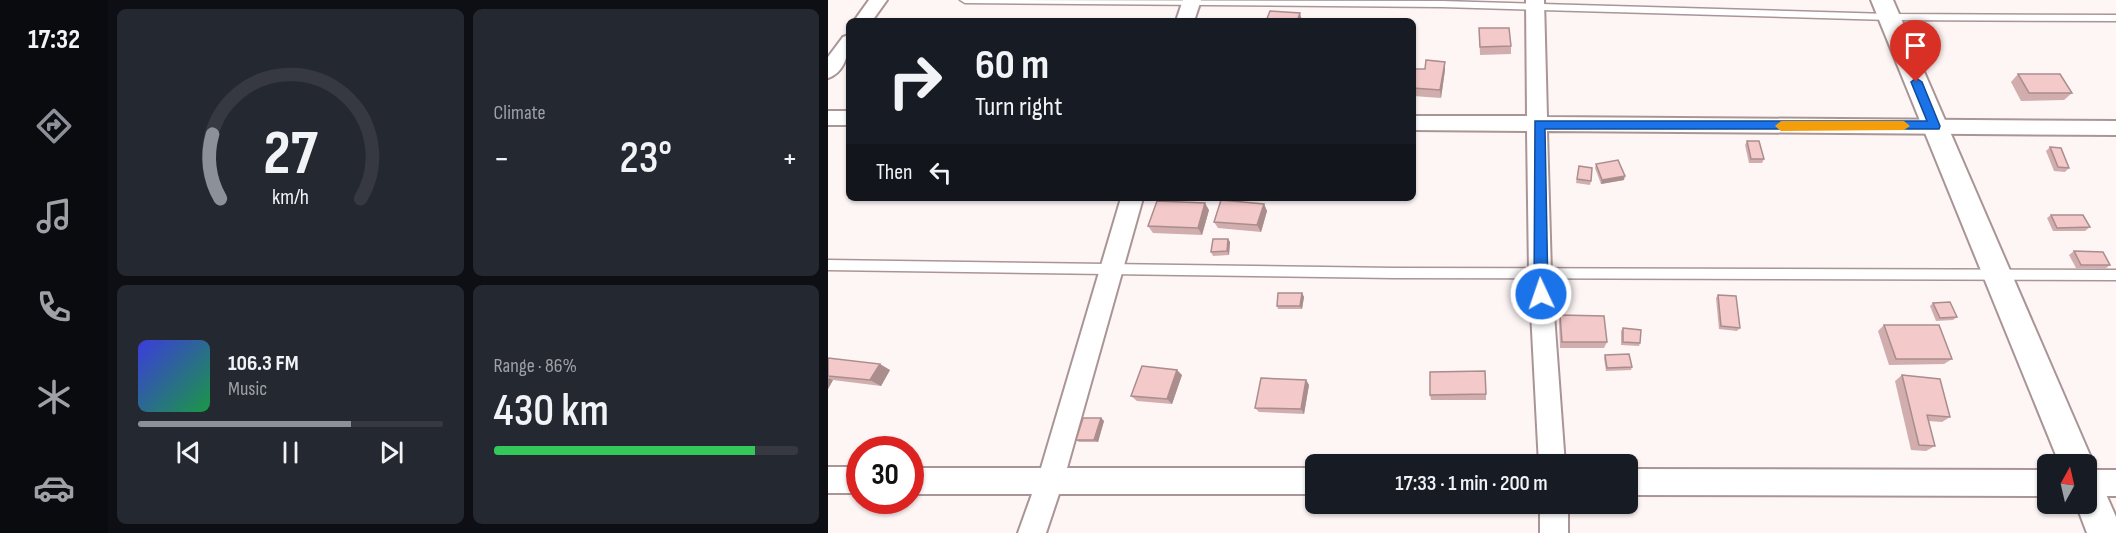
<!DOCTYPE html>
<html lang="en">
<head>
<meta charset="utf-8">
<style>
	:root { --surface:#171b24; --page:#242831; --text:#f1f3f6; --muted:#9ea1a6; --line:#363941; --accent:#8c9099 }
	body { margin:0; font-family:"Sofia Sans Condensed",sans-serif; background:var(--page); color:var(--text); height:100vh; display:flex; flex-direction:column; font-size:22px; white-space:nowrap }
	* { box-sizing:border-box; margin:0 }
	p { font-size:20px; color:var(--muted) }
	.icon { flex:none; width:33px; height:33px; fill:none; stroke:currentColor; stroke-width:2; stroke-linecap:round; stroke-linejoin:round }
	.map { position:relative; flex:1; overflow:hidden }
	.drawer { display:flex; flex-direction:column; gap:9px; padding:9px; background:#0d0f14; width:720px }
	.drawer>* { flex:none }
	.guide { position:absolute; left:18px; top:18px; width:570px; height:183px; border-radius:9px; box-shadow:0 2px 4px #0004; background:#171b24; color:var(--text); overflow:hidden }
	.needle { width:39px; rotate:8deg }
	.buttons { position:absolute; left:1209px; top:454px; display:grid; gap:12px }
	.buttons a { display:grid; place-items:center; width:60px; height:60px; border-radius:9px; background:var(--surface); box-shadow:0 2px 4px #0004; font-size:30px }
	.speed { position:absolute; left:18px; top:436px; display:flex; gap:12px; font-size:30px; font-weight:700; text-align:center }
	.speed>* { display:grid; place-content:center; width:78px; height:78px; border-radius:50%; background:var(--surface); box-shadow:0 2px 4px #0004; line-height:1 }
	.speed .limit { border:9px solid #d22; background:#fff; color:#111 }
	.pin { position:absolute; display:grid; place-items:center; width:51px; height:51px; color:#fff; margin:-62px -26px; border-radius:50% 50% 50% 0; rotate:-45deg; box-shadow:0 0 6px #0007 }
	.pin .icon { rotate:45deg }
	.me { position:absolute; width:66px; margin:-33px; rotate:357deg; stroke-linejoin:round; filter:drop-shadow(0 0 4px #0008) }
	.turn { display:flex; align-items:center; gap:21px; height:126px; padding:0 30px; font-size:27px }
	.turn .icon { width:78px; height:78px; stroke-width:2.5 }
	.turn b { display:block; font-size:42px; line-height:51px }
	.then { display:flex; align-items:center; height:57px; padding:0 30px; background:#0003; gap:12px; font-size:22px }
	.big { font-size:45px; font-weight:600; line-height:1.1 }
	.drawer .card { flex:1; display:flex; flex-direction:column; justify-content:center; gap:9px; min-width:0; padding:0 21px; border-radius:9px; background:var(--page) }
	.drawer .dial { align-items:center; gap:0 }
	.dial svg { height:156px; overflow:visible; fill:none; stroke:var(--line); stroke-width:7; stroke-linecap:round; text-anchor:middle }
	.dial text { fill:var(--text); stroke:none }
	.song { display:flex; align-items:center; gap:18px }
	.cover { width:72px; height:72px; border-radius:9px; background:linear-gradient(135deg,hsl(240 70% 55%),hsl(140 70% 35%)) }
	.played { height:6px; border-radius:3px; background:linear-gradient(90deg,var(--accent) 70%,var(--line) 70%) }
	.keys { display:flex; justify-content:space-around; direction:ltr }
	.heat { display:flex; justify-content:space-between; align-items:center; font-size:33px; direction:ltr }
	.charge { height:9px; border-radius:4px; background:linear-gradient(90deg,#34c759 86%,var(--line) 0) }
	.drawer .tiles { flex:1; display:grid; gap:9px; grid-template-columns:repeat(2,1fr) }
	.trip { position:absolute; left:477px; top:454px; width:333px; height:60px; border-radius:9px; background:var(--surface); box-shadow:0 2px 4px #0004; font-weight:600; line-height:60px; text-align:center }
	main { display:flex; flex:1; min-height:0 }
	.menu { display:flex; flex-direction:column; width:108px; justify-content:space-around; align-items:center; background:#090b0e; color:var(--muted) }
	.menu .icon { width:42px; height:42px }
	.menu .active { color:var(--accent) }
	.menu b { font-size:27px; color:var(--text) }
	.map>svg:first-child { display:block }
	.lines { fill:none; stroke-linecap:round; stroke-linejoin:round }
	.service-casing { stroke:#aa9596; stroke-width:3 }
	.minor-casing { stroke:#aa9596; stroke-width:4 }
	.tertiary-casing { stroke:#aa9596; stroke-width:4 }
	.service { fill:#fff; fill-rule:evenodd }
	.minor { fill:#fff; fill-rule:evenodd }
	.tertiary { fill:#fff; fill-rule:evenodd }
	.wall { fill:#d1adae }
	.shaded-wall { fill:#aa8d8d }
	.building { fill:#f3c9ca; stroke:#aa8d8d; stroke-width:1.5 }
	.route { fill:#1a73e8; stroke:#114b97; stroke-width:1.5 }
	.slow { fill:#f59e0b }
</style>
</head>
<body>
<main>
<nav class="menu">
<b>17:32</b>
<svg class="icon active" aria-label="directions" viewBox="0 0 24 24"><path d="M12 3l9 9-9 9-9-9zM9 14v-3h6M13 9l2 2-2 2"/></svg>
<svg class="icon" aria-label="music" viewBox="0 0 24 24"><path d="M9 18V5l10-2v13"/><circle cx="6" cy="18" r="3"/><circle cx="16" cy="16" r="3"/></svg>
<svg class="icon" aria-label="phone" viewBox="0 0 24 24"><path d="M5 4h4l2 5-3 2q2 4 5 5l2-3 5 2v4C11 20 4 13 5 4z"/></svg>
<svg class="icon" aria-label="climate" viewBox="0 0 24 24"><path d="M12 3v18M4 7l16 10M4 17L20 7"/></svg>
<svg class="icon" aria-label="car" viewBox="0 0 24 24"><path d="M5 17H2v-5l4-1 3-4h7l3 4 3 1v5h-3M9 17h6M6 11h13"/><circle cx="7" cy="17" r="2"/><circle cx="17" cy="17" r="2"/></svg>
</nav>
<section class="drawer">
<div class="tiles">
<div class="card dial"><svg viewBox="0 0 100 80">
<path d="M14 69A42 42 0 1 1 86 69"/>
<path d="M14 69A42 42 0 0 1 10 36" stroke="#8c9099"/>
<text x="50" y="56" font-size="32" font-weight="700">27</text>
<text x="50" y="72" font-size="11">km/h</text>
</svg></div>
<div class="card"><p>Climate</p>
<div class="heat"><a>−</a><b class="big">23°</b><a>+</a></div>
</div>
<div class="card">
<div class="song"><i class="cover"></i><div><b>106.3 FM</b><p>Music</p></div></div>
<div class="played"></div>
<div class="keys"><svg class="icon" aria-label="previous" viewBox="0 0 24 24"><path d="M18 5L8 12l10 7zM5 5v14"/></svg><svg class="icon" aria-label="pause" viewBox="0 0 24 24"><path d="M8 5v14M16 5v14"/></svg><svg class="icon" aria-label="next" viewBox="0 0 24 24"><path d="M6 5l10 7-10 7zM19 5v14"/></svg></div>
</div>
<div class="card"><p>Range · 86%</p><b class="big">430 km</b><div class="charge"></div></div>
</div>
</section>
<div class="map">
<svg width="1288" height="533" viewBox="0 0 1288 533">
	<rect width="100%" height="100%" fill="#fef5f5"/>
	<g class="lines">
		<defs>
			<g id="service">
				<path d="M132 0 614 1 1061 14 1288 15V21L1061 20 614 7 137 3Z"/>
				<path d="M0 260 566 268 1288 270V280L566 278 0 270Z"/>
			</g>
			<g id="minor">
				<path d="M41 0H59L44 21H26Z"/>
				<path d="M355 0H373L366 21H348Z"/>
				<path d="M698 0H716L719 117 1288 121V135L719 131 723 273 737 465H711L701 273 699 131 585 130V116H699Z"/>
				<path d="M21 35C21 51 18 72 0 78V57L15 37Z"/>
				<rect x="0" y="111" width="21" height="14"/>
				<path d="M293 198H315L239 468H488V494H231L218 533H190L204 494H82V468H213Z"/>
				<rect x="0" y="467" width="32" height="26"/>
				<path d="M800 469 1220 470V496L800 495Z"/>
				<rect x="1258" y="470" width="30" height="26"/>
				<rect x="712" y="504" width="28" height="29"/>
			</g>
			<path id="tertiary" d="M1043 0H1065L1261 453 1266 465 1262 473 1270 476 1288 517V533H1259L1248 504H1258V465H1232Z"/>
		</defs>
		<use href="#service" class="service-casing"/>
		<use href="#minor" class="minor-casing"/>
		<use href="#tertiary" class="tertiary-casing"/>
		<use href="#service" class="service"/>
		<use href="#minor" class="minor"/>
		<use href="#tertiary" class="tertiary"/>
	</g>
	<g class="wall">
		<path d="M651 28 683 46V54L652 55Z"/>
		<path d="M617 62V70L613 98 585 96V69H597Z"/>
		<path d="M1190 74 1244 93 1236 100 1193 101 1183 82Z"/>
		<path d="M919 141 936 159 934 163H921L917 145Z"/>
		<path d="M1222 147 1241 168 1237 172 1226 171 1218 151Z"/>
		<path d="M768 164 796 180 773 184 767 168Z"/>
		<path d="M751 166 763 181 762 185 748 183Z"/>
		<path d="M436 204 439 211 433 232 390 228 386 222Z"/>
		<path d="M381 210 374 235 325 233 320 226Z"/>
		<path d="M1223 215 1262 227 1257 231H1225L1219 218Z"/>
		<path d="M400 239 402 242 401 255 385 256 383 252Z"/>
		<path d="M1246 251 1282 265 1277 269 1248 268 1241 255Z"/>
		<path d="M474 293 476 297 474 309H450L449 306Z"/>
		<path d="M890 295 912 328 909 331 891 329 888 298Z"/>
		<path d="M1105 303 1129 317 1125 320 1108 321 1102 306Z"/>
		<path d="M732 315 779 342 776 348H732L731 322Z"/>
		<path d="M1056 325 1124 359 1116 364 1061 365 1050 331Z"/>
		<path d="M795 328 812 343 811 346 793 345V331Z"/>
		<path d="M777 355 804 367 803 370 778 371 776 358Z"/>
		<path d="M0 358 62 370 53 386 5 380 0 389Z"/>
		<path d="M354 375 344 404 309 401 303 396Z"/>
		<path d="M1074 375 1122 417 1114 422 1100 421 1107 446 1098 451 1083 450 1067 381Z"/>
		<path d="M478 380 481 385 476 414 431 412 427 408Z"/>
		<path d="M658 394V400H603L602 395Z"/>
		<path d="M273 418 276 421 270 442H251L248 440Z"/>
	</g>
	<g class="shaded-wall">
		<path d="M472 13 474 21H469Z"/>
		<path d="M617 62V70L613 98 612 90Z"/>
		<path d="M797 176 796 180 773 184 774 180Z"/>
		<path d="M377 203 381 210 374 235 370 228Z"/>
		<path d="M436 204 439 211 433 232 429 225Z"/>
		<path d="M400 239 402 242 401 255 399 251Z"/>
		<path d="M474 293 476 297 474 309 472 306Z"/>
		<path d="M52 364 62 370 53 386 42 380Z"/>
		<path d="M349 370 354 375 344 404 339 399Z"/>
		<path d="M0 378 5 380 0 389Z"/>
		<path d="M478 380 481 385 476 414 473 409Z"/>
		<path d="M273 418 276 421 270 442 266 440Z"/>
	</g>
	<g class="building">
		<path d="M442 11 472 13 469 21H438Z"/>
		<path d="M651 28H681L683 46 652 47Z"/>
		<path d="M598 60 617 62 612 90 585 88V69H597Z"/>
		<path d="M1190 74H1232L1244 93H1201Z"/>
		<path d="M919 141H931L936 159H923Z"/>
		<path d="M1222 147 1233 148 1241 168 1230 167Z"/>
		<path d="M790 160 797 176 774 180 768 164Z"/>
		<path d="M751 166 764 168 763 181 749 179Z"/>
		<path d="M393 200 436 204 429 225 386 222Z"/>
		<path d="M329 201 377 203 370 228 320 226Z"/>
		<path d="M1223 215H1255L1262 227 1229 228Z"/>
		<path d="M385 239H400L399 251 383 252Z"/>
		<path d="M1246 251 1275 252 1282 265H1253Z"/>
		<path d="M450 293H474L472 306H449Z"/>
		<path d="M890 295 908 296 912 328 893 326Z"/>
		<path d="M1122 302 1129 317 1112 318 1105 303Z"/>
		<path d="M732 315 776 316 779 342H734Z"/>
		<path d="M1056 325H1111L1124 359H1068Z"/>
		<path d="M795 328 813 330 812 343 795 342Z"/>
		<path d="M801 354 804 367 779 368 777 355Z"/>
		<path d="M0 358 52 364 42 380 0 376Z"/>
		<path d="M314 366 349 370 339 399 303 396Z"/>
		<path d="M657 371 658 394 602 395V372Z"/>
		<path d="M1074 375 1112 379 1122 417 1099 415 1107 446 1091 445Z"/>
		<path d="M433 378 478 380 473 409 427 408Z"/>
		<path d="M255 418H273L266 440H248Z"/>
	</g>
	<path class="route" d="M1088 78 1094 82 1112 126 1111 129H717L720 294 718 298H708L706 294 707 121H1099L1083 82Z"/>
	<path class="slow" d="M953 121H1076L1082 126 1076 130 953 131 947 126Z"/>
</svg>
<div class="buttons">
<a><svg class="needle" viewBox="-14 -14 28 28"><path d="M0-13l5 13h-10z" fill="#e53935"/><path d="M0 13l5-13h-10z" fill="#9ea1a6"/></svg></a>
</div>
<div class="speed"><div class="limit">30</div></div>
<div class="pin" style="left:1088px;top:82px;background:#d93025"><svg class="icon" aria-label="arrive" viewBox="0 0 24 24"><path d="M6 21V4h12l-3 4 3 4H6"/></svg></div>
<svg class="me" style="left:713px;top:294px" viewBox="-20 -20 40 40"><circle r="17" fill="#1a73e8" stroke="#fff" stroke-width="3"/><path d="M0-11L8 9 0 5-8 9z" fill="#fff"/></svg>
<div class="trip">17:33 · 1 min · 200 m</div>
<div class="guide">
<div class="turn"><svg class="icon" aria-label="right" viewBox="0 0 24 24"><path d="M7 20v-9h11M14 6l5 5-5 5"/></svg><div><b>60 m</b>Turn right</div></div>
<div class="then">Then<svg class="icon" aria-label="left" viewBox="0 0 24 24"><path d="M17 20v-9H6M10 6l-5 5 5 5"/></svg></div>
</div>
</div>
</main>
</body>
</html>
